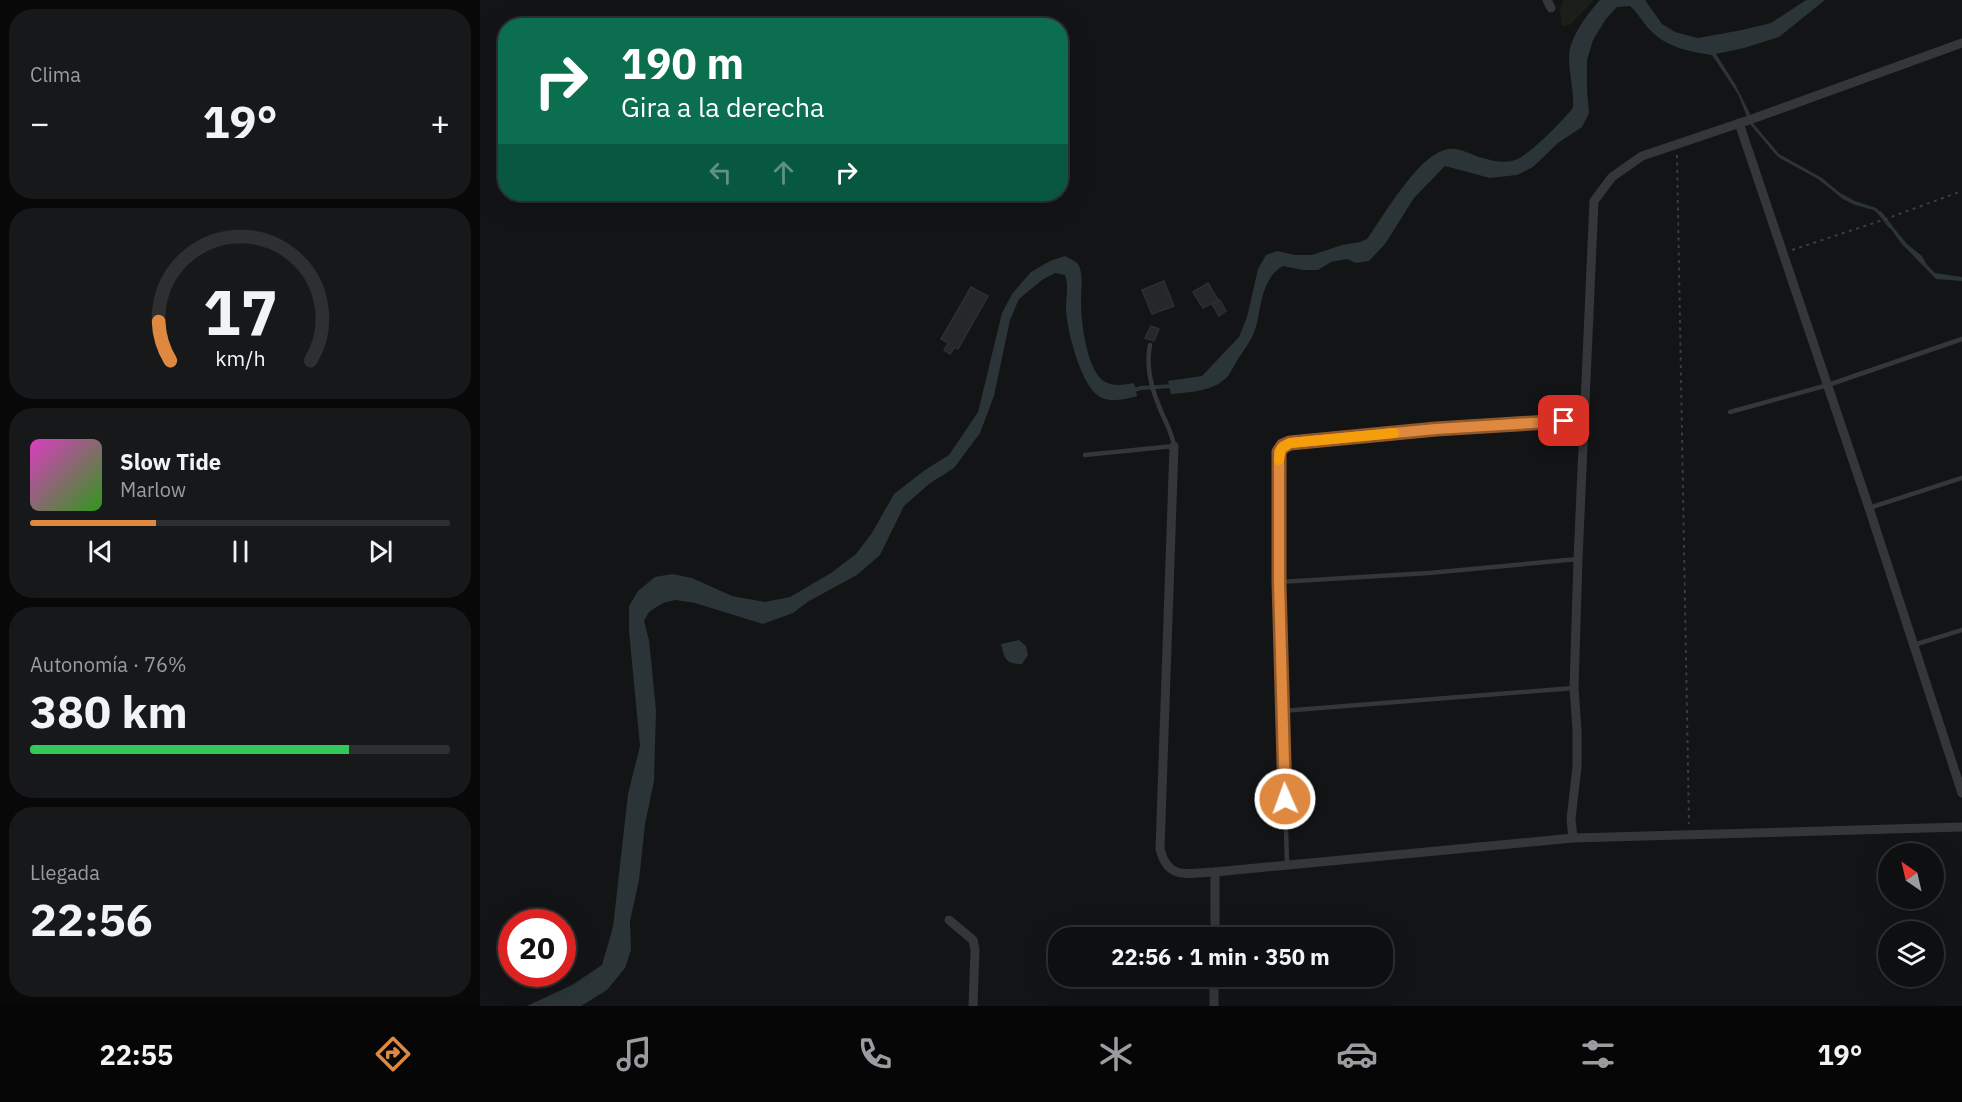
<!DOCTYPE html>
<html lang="es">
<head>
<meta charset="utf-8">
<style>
	:root { --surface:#0e0f10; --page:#171819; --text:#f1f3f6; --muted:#9b9c9f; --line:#2e2f30; --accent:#df8940 }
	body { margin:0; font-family:"IBM Plex Sans",sans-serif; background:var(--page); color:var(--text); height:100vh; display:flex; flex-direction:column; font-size:22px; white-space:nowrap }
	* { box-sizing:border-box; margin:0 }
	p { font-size:20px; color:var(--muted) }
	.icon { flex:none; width:33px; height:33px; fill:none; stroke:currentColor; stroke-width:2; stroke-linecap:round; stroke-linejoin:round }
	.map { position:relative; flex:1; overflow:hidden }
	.sheet { display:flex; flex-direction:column; gap:9px; padding:9px; background:#080809; width:480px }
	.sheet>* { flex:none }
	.top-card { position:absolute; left:18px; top:18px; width:570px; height:183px; border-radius:24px; box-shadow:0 6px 24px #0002,0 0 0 2px var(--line); background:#0b6e4f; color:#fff; overflow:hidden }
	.needle { width:39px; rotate:326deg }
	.controls { position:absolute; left:1398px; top:843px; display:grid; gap:12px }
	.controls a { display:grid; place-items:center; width:66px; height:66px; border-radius:50%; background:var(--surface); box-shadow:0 6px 24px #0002,0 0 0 2px var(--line); font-size:30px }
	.speed { position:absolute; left:18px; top:909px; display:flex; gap:12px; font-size:30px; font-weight:700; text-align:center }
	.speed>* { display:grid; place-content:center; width:78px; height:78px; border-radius:50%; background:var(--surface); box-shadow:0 6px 24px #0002,0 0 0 2px var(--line); line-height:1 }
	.speed .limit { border:9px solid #d22; background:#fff; color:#111 }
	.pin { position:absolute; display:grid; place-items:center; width:51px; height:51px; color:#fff; margin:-26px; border-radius:12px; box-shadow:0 3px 9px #0006 }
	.me { position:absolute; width:66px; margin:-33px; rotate:358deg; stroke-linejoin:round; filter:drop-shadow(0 0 4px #0008) }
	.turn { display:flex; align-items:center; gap:21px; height:126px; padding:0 24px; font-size:27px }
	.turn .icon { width:78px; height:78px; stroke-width:2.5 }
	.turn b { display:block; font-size:42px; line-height:51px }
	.lanes { display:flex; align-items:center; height:57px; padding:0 24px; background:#0003; justify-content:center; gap:30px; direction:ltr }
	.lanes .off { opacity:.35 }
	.big { font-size:45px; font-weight:700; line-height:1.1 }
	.sheet .card { flex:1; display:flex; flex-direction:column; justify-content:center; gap:9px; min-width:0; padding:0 21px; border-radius:24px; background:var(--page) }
	.sheet .dial { align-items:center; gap:0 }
	.dial svg { height:156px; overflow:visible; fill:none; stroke:var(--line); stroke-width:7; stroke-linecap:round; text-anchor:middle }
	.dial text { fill:var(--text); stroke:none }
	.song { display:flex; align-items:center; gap:18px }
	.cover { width:72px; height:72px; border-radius:9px; background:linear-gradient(135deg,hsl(310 70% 55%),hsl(110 70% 35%)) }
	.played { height:6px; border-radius:3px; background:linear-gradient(90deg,var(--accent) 30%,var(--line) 30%) }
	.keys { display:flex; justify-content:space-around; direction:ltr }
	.heat { display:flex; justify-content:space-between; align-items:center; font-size:33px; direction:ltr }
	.charge { height:9px; border-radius:4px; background:linear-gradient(90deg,#34c759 76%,var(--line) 0) }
	.trip { position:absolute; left:568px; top:927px; width:345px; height:60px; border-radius:24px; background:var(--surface); box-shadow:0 6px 24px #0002,0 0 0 2px var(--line); font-weight:700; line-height:60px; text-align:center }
	.menu { display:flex; height:96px; justify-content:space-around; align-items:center; background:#060606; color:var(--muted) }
	.menu .icon { width:42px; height:42px }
	.menu .selected { color:var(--accent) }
	.menu b { font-size:27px; color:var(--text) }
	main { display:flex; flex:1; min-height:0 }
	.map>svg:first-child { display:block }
	.green { fill:#1a1f1a }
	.water { fill:#2b3437 }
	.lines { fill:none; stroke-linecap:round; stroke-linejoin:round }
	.stream { stroke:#2b3437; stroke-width:4 }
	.building { fill:#262729; stroke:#2d2e30; stroke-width:1.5 }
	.path { stroke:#3b3d40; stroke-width:2; stroke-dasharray:3 4.5; stroke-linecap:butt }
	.lane { stroke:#353639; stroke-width:4.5 }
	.street { stroke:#353639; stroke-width:9 }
	.route-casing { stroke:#91592a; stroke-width:15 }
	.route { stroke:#df8940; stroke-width:10 }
	.slow { stroke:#f59e0b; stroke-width:10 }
</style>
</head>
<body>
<main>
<section class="sheet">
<div class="card"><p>Clima</p>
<div class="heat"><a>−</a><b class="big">19°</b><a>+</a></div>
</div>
<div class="card dial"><svg viewBox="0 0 100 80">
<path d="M14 69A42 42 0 1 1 86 69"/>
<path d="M14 69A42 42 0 0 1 8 49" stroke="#df8940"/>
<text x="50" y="56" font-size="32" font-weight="700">17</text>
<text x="50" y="72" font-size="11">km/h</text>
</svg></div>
<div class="card">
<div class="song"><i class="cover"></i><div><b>Slow Tide</b><p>Marlow</p></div></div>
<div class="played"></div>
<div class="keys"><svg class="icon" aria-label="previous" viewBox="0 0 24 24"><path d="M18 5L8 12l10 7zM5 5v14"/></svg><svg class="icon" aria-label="pause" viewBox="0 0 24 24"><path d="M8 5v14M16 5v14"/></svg><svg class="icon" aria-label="next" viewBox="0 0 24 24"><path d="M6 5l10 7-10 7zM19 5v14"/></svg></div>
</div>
<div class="card"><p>Autonomía · 76%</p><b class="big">380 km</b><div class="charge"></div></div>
<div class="card"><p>Llegada</p><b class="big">22:56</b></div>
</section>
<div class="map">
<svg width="1482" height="1006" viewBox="0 0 1482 1006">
	<rect width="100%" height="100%" fill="#131415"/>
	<path class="green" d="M1083 0H1114L1090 25 1082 26 1080 12Z"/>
	<g class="water">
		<path d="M1120 0H1165L1182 24 1195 32 1218 38 1262 30 1291 23 1326 0H1345L1299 37 1264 48 1236 54 1255 84 1271 116 1267 117 1258 94 1232 55C1211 52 1186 47 1171 31 1163 23 1158 13 1150 6L1137 7 1126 19 1113 40 1107 60V91L1109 113 1102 127 1078 143 1053 167 1037 175 1010 178 965 166 934 198 905 244 889 261 876 263 867 259 851 262 838 270H823L803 266C783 277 781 304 777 323 774 336 767 346 760 356 756 362 752 370 748 376 734 392 710 392 691 394L688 381 722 376 759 337 767 317 778 269 786 255 797 251 815 255H832L862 245 880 242 887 239C904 215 936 159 964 150 976 146 988 153 999 157 1010 160 1023 164 1035 160 1051 154 1081 122 1093 108 1094 91 1089 74 1089 57 1089 38 1108 13 1120 0Z"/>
		<path d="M1272 122 1299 154 1342 178 1360 193 1375 201 1396 208 1404 216 1401 217 1394 210 1375 205 1363 199 1338 179 1298 157 1269 123Z"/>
		<path d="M1406 222H1409L1427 244 1442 256 1447 265 1455 273 1482 277V281L1456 279 1421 243Z"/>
		<path d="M585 256C588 258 594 260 597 263 604 271 601 290 601 300 601 321 606 365 622 380 631 387 643 385 654 383L657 396C646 399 632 403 620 397 601 387 586 328 586 307 586 295 589 286 585 275L575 273 562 280 539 299 530 320 514 396 500 433 474 468 449 484 424 506 400 555 377 575 329 601 313 613 283 624 215 603 195 600 183 603 169 612 164 621 169 640 176 710 174 781 165 824 159 880 150 921 151 950 145 968 127 990 101 1006H47L92 985 122 965 133 927 148 794 160 746 149 631V606L158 591 175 577 192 574 212 578 252 596 285 602 310 597 351 573 376 554 392 533 414 494 445 470 469 455 498 412 522 313 532 294 551 272 570 261Z"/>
		<path d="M539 640 546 646 548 655 542 664C525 664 525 659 521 644Z"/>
	</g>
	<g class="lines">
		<g class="stream">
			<path d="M1400 213 1410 226"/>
			<path d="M650 391 661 388 693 386"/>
		</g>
	</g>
	<g class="building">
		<path d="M684 281 694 306 672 314 662 290Z"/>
		<path d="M728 283 738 300 723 308 713 292Z"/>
		<path d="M491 287 508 296 478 349 475 347 470 354 464 350 468 343 461 339Z"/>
		<path d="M740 300 746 311 739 316 732 304Z"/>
		<path d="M671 326 679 329 674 341 665 338Z"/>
	</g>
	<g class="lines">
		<g class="path">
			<path d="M1197 155 1209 824"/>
			<path d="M1312 250 1403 220 1482 191"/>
		</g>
		<g class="lane">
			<path d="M1250 412 1348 385 1482 339"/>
			<path d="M605 455 694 446C692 431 684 420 679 406 671 387 666 365 670 345"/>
			<path d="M1389 508 1482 478"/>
			<path d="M799 582 949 573 1098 559"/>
			<path d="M1434 645 1482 630"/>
			<path d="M802 711 1094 688"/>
			<path d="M807 864 799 582V452L803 446 810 443 956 429 1105 420"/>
		</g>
		<g class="street">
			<path d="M1067 0 1071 8"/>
			<path d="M1259 123 1389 508 1482 793"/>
			<path d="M694 446 680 849C688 881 708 873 735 872L1093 838 1482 827"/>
			<path d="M1093 838 1091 819 1097 767V730L1094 688 1098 559 1114 201 1132 177 1162 156 1272 119 1482 43"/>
			<path d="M469 920 493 940 495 950 493 1006"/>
			<path d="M735 938V872"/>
			<path d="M734 1006V976"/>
		</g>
	</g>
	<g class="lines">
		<defs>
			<path id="route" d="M805 799 799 582V452L803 446 810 443 956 429 1084 421"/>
		</defs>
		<use href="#route" class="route-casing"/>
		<use href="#route" class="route"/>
		<path class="slow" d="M799 460 801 449 810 443 914 433"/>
	</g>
</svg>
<div class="controls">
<a><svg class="needle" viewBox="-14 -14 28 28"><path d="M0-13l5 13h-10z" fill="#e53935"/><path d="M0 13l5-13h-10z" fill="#9b9c9f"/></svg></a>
<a><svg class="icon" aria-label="layers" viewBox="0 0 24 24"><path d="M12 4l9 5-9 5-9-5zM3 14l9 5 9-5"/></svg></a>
</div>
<div class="speed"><div class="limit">20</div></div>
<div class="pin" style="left:1084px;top:421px;background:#d93025"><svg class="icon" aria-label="arrive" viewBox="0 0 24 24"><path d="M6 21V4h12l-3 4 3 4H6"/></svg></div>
<svg class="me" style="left:805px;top:799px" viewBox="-20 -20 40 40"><circle r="17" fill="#df8940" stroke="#fff" stroke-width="3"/><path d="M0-11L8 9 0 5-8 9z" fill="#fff"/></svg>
<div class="trip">22:56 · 1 min · 350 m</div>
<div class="top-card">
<div class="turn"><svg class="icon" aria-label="right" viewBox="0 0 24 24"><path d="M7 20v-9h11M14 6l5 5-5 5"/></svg><div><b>190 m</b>Gira a la derecha</div></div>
<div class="lanes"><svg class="icon off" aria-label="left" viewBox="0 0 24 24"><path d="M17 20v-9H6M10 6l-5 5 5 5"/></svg><svg class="icon off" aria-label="ahead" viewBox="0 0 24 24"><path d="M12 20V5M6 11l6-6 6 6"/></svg><svg class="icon" aria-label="right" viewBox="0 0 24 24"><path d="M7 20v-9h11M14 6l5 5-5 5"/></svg></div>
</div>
</div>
</main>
<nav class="menu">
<b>22:55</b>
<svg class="icon selected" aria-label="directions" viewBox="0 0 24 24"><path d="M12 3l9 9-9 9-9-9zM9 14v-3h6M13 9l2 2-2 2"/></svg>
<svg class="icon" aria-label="music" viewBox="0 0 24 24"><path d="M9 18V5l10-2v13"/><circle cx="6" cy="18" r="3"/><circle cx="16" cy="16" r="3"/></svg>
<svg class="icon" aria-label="phone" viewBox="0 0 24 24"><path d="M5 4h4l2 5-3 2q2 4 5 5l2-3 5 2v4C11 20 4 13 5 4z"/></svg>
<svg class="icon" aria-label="climate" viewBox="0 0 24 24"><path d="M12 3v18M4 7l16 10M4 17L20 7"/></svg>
<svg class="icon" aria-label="car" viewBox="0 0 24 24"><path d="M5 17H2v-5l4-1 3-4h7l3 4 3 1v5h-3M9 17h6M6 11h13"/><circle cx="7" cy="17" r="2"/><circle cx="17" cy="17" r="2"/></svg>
<svg class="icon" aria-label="filters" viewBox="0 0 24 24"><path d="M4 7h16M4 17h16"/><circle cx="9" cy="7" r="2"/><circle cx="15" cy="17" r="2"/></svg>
<b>19°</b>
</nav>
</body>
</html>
